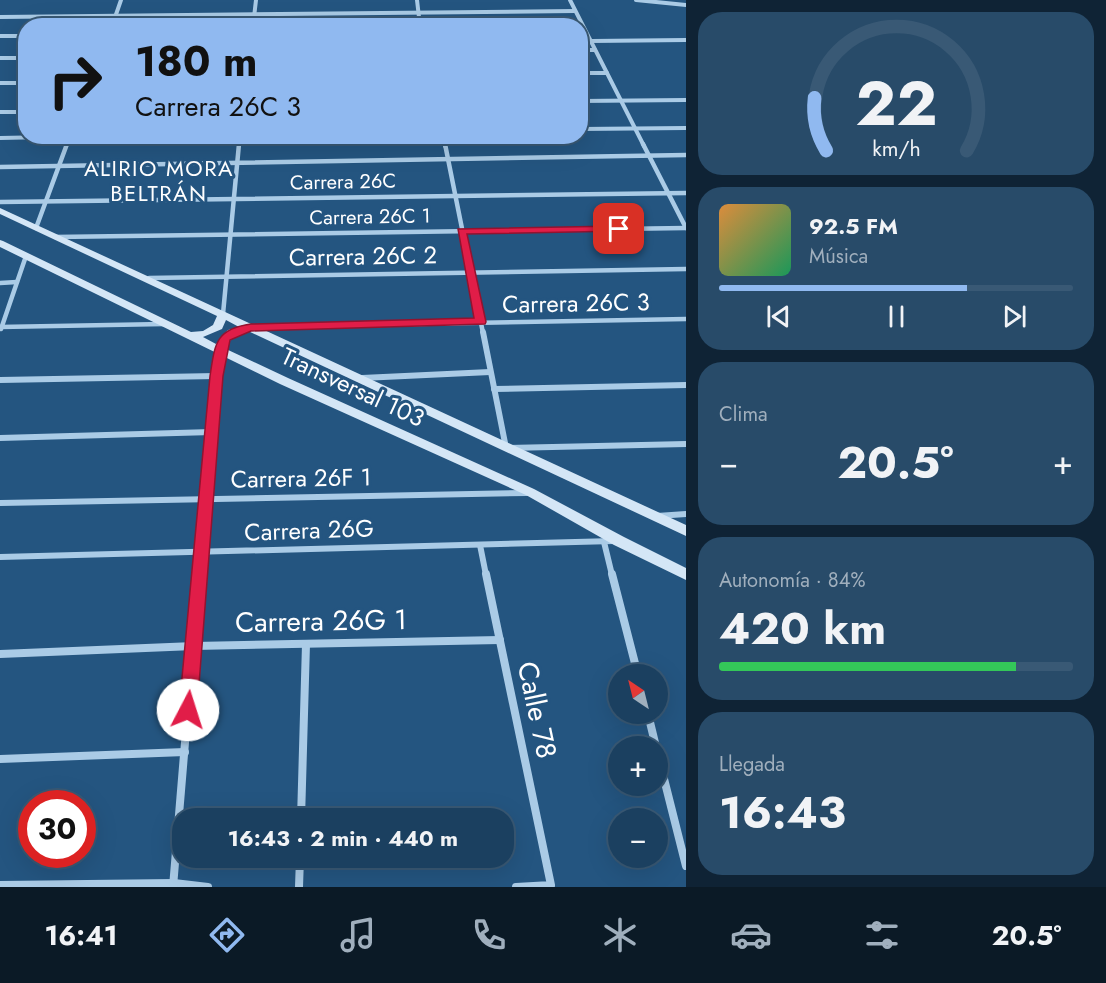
<!DOCTYPE html>
<html lang="es">
<head>
<meta charset="utf-8">
<style>
	:root { --surface:#1b4060; --page:#284b69; --text:#f1f3f6; --muted:#a0afbd; --line:#395975; --accent:#90b9f0 }
	body { margin:0; font-family:Jost,sans-serif; background:var(--page); color:var(--text); height:100vh; display:flex; flex-direction:column; font-size:22px; white-space:nowrap }
	* { box-sizing:border-box; margin:0 }
	p { font-size:20px; color:var(--muted) }
	.icon { flex:none; width:33px; height:33px; fill:none; stroke:currentColor; stroke-width:2; stroke-linecap:round; stroke-linejoin:round }
	.map { position:relative; flex:1; overflow:hidden }
	.side { display:flex; flex-direction:column; gap:12px; padding:12px; background:#0f2335; width:420px }
	.side>* { flex:none }
	.banner { position:absolute; left:18px; top:18px; width:570px; height:126px; border-radius:24px; box-shadow:0 6px 24px #0002,0 0 0 2px var(--line); background:#90b9f0; color:#111; overflow:hidden }
	.needle { width:39px; rotate:325deg }
	.fabs { position:absolute; left:608px; top:664px; display:grid; gap:12px }
	.fabs a { display:grid; place-items:center; width:60px; height:60px; border-radius:50%; background:var(--surface); box-shadow:0 6px 24px #0002,0 0 0 2px var(--line); font-size:30px }
	.speed { position:absolute; left:18px; top:790px; display:flex; gap:12px; font-size:30px; font-weight:700; text-align:center }
	.speed>* { display:grid; place-content:center; width:78px; height:78px; border-radius:50%; background:var(--surface); box-shadow:0 6px 24px #0002,0 0 0 2px var(--line); line-height:1 }
	.speed .limit { border:9px solid #d22; background:#fff; color:#111 }
	.pin { position:absolute; display:grid; place-items:center; width:51px; height:51px; color:#fff; margin:-26px; border-radius:12px; box-shadow:0 3px 9px #0006 }
	.me { position:absolute; width:66px; margin:-33px; rotate:5deg; stroke-linejoin:round; filter:drop-shadow(0 0 4px #0008) }
	.turn { display:flex; align-items:center; gap:21px; height:126px; padding:0 18px; font-size:27px }
	.turn .icon { width:78px; height:78px; stroke-width:2.5 }
	.turn b { display:block; font-size:42px; line-height:51px }
	.big { font-size:45px; font-weight:700; line-height:1.1 }
	.side .tile { flex:1; display:flex; flex-direction:column; justify-content:center; gap:9px; min-width:0; padding:0 21px; border-radius:24px; background:var(--page) }
	.side .dial { align-items:center; gap:0 }
	.dial svg { height:156px; overflow:visible; fill:none; stroke:var(--line); stroke-width:7; stroke-linecap:round; text-anchor:middle }
	.dial text { fill:var(--text); stroke:none }
	.song { display:flex; align-items:center; gap:18px }
	.cover { width:72px; height:72px; border-radius:9px; background:linear-gradient(135deg,hsl(30 70% 55%),hsl(150 70% 35%)) }
	.played { height:6px; border-radius:3px; background:linear-gradient(90deg,var(--accent) 70%,var(--line) 70%) }
	.keys { display:flex; justify-content:space-around; direction:ltr }
	.heat { display:flex; justify-content:space-between; align-items:center; font-size:33px; direction:ltr }
	.charge { height:9px; border-radius:4px; background:linear-gradient(90deg,#34c759 84%,var(--line) 0) }
	.trip { position:absolute; left:172px; top:808px; width:342px; height:60px; border-radius:24px; background:var(--surface); box-shadow:0 6px 24px #0002,0 0 0 2px var(--line); font-weight:700; line-height:60px; text-align:center }
	.menu { display:flex; height:96px; justify-content:space-around; align-items:center; background:#0b1a26; color:var(--muted) }
	.menu .icon { width:42px; height:42px }
	.menu .active { color:var(--accent) }
	.menu b { font-size:27px; color:var(--text) }
	main { display:flex; flex:1; min-height:0 }
	.map>svg:first-child { display:block }
	.lines { fill:none; stroke-linecap:round; stroke-linejoin:round }
	.street-far3 { stroke:#aacbe6; stroke-width:4 }
	.street-far2 { stroke:#aacbe6; stroke-width:4.5 }
	.street-far1 { stroke:#aacbe6; stroke-width:6 }
	.street { stroke:#aacbe6; stroke-width:8 }
	.secondary { fill:#d4e6f6; fill-rule:evenodd }
	.route { fill:#e11d48; stroke:#92132f; stroke-width:1.5 }
	.labels { text-anchor:middle; dominant-baseline:central; stroke-width:6; stroke-linejoin:round; paint-order:stroke }
	.far-street-label { font-size:20px; fill:#fff; stroke:#245580 }
	.far-neighbourhood-label { font-size:22px; letter-spacing:1.5px; fill:#fff; stroke:#245580 }
	.street-label { font-size:24px; fill:#fff; stroke:#245580 }
	.near-street-label { font-size:28px; fill:#fff; stroke:#245580 }
</style>
</head>
<body>
<main>
<div class="map">
<svg width="686" height="887" viewBox="0 0 686 887">
	<rect width="100%" height="100%" fill="#245580"/>
	<g class="lines">
		<g class="street-far3">
			<path d="M417 0 420 26"/>
			<path d="M570 0 644 146"/>
			<path d="M636 0 686 5"/>
			<path d="M0 17 575 11"/>
			<path d="M112 26 121 0"/>
			<path d="M253 26 256 0"/>
			<path d="M0 36H26"/>
			<path d="M591 41 686 40"/>
			<path d="M580 50H595"/>
			<path d="M0 58H26"/>
			<path d="M580 73H607"/>
			<path d="M0 83H26"/>
			<path d="M580 101 686 100"/>
			<path d="M0 112H26"/>
			<path d="M580 129 686 128"/>
			<path d="M443 136 445 146"/>
			<path d="M0 138 96 136"/>
			<path d="M66 146 70 136"/>
			<path d="M239 146 240 136"/>
		</g>
		<g class="street-far2">
			<path d="M445 144 483 333"/>
			<path d="M643 144 686 228"/>
			<path d="M0 167 686 155"/>
			<path d="M0 202 686 193"/>
			<path d="M36 228 67 144"/>
			<path d="M55 237 686 228"/>
			<path d="M149 278 686 269"/>
			<path d="M0 283 17 282"/>
			<path d="M223 314 239 144"/>
			<path d="M0 327 164 324"/>
			<path d="M252 327 686 319"/>
			<path d="M1 329 26 256"/>
		</g>
		<g class="street-far1">
			<path d="M483 332 506 448 686 444"/>
			<path d="M362 378 490 372"/>
			<path d="M0 380 216 376"/>
			<path d="M494 389 686 385"/>
			<path d="M0 438 212 432"/>
			<path d="M0 503 527 493"/>
			<path d="M657 516 686 514"/>
			<path d="M604 542 612 575"/>
			<path d="M480 545 486 575"/>
			<path d="M0 557 614 541"/>
			<path d="M199 575 216 376 221 350"/>
		</g>
		<g class="street">
			<path d="M486 574 551 885 516 887"/>
			<path d="M612 574 638 675"/>
			<path d="M0 654 194 646 500 640"/>
			<path d="M648 714 656 747"/>
			<path d="M657 751 686 866"/>
			<path d="M0 759 185 752"/>
			<path d="M301 819 306 644"/>
			<path d="M0 885 174 883 208 887"/>
			<path d="M173 887 199 574"/>
			<path d="M299 887 300 858"/>
		</g>
		<path class="secondary" d="M0 208 686 525V536L248 331 236 334 226 345V349L288 378 534 489 624 537 686 568V580L614 545 526 495 280 384 0 247V240L3 241 191 332 203 331 213 325 217 316 0 214ZM226 320 239 327 228 330 216 344 203 337 222 329Z"/>
	</g>
	<path class="route" d="M619 226 622 227V231L467 234 486 322 485 324 251 331 230 340 223 376 197 710 194 715 188 717 182 715 179 710 210 376C215 344 215 329 251 324L474 318 458 229Z"/>
	<g class="labels">
		<g class="far-street-label">
			<text transform="translate(343 182) rotate(-1)">Carrera 26C</text>
			<text transform="translate(370 217) rotate(-1)">Carrera 26C 1</text>
		</g>
		<g class="far-neighbourhood-label">
			<text x="159" y="168">ALIRIO MORA<tspan x="159" dy="25">BELTRÁN</tspan></text>
		</g>
		<g class="street-label">
			<text transform="translate(363 256) rotate(-1)">Carrera 26C 2</text>
			<text transform="translate(576 303) rotate(-1)">Carrera 26C 3</text>
			<text transform="translate(353 387) rotate(25)">Transversal 103</text>
			<text transform="translate(301 478) rotate(-1)">Carrera 26F 1</text>
			<text transform="translate(309 530) rotate(-2)">Carrera 26G</text>
		</g>
		<g class="near-street-label">
			<text transform="translate(321 621) rotate(-1)">Carrera 26G 1</text>
			<text transform="translate(537 710) rotate(78)">Calle 78</text>
		</g>
	</g>
</svg>
<div class="fabs">
<a><svg class="needle" viewBox="-14 -14 28 28"><path d="M0-13l5 13h-10z" fill="#e53935"/><path d="M0 13l5-13h-10z" fill="#a0afbd"/></svg></a>
<a>+</a>
<a>−</a>
</div>
<div class="speed"><div class="limit">30</div></div>
<div class="pin" style="left:619px;top:229px;background:#d93025"><svg class="icon" aria-label="arrive" viewBox="0 0 24 24"><path d="M6 21V4h12l-3 4 3 4H6"/></svg></div>
<svg class="me" style="left:188px;top:710px" viewBox="-20 -20 40 40"><circle r="19" fill="#fff"/><path d="M0-13L10 11 0 6-10 11z" fill="#e11d48"/></svg>
<div class="trip">16:43 · 2 min · 440 m</div>
<div class="banner">
<div class="turn"><svg class="icon" aria-label="right" viewBox="0 0 24 24"><path d="M7 20v-9h11M14 6l5 5-5 5"/></svg><div><b>180 m</b>Carrera 26C 3</div></div>
</div>
</div>
<section class="side">
<div class="tile dial"><svg viewBox="0 0 100 80">
<path d="M14 69A42 42 0 1 1 86 69"/>
<path d="M14 69A42 42 0 0 1 8 42" stroke="#90b9f0"/>
<text x="50" y="56" font-size="32" font-weight="700">22</text>
<text x="50" y="72" font-size="11">km/h</text>
</svg></div>
<div class="tile">
<div class="song"><i class="cover"></i><div><b>92.5 FM</b><p>Música</p></div></div>
<div class="played"></div>
<div class="keys"><svg class="icon" aria-label="previous" viewBox="0 0 24 24"><path d="M18 5L8 12l10 7zM5 5v14"/></svg><svg class="icon" aria-label="pause" viewBox="0 0 24 24"><path d="M8 5v14M16 5v14"/></svg><svg class="icon" aria-label="next" viewBox="0 0 24 24"><path d="M6 5l10 7-10 7zM19 5v14"/></svg></div>
</div>
<div class="tile"><p>Clima</p>
<div class="heat"><a>−</a><b class="big">20.5°</b><a>+</a></div>
</div>
<div class="tile"><p>Autonomía · 84%</p><b class="big">420 km</b><div class="charge"></div></div>
<div class="tile"><p>Llegada</p><b class="big">16:43</b></div>
</section>
</main>
<nav class="menu">
<b>16:41</b>
<svg class="icon active" aria-label="directions" viewBox="0 0 24 24"><path d="M12 3l9 9-9 9-9-9zM9 14v-3h6M13 9l2 2-2 2"/></svg>
<svg class="icon" aria-label="music" viewBox="0 0 24 24"><path d="M9 18V5l10-2v13"/><circle cx="6" cy="18" r="3"/><circle cx="16" cy="16" r="3"/></svg>
<svg class="icon" aria-label="phone" viewBox="0 0 24 24"><path d="M5 4h4l2 5-3 2q2 4 5 5l2-3 5 2v4C11 20 4 13 5 4z"/></svg>
<svg class="icon" aria-label="climate" viewBox="0 0 24 24"><path d="M12 3v18M4 7l16 10M4 17L20 7"/></svg>
<svg class="icon" aria-label="car" viewBox="0 0 24 24"><path d="M5 17H2v-5l4-1 3-4h7l3 4 3 1v5h-3M9 17h6M6 11h13"/><circle cx="7" cy="17" r="2"/><circle cx="17" cy="17" r="2"/></svg>
<svg class="icon" aria-label="filters" viewBox="0 0 24 24"><path d="M4 7h16M4 17h16"/><circle cx="9" cy="7" r="2"/><circle cx="15" cy="17" r="2"/></svg>
<b>20.5°</b>
</nav>
</body>
</html>
